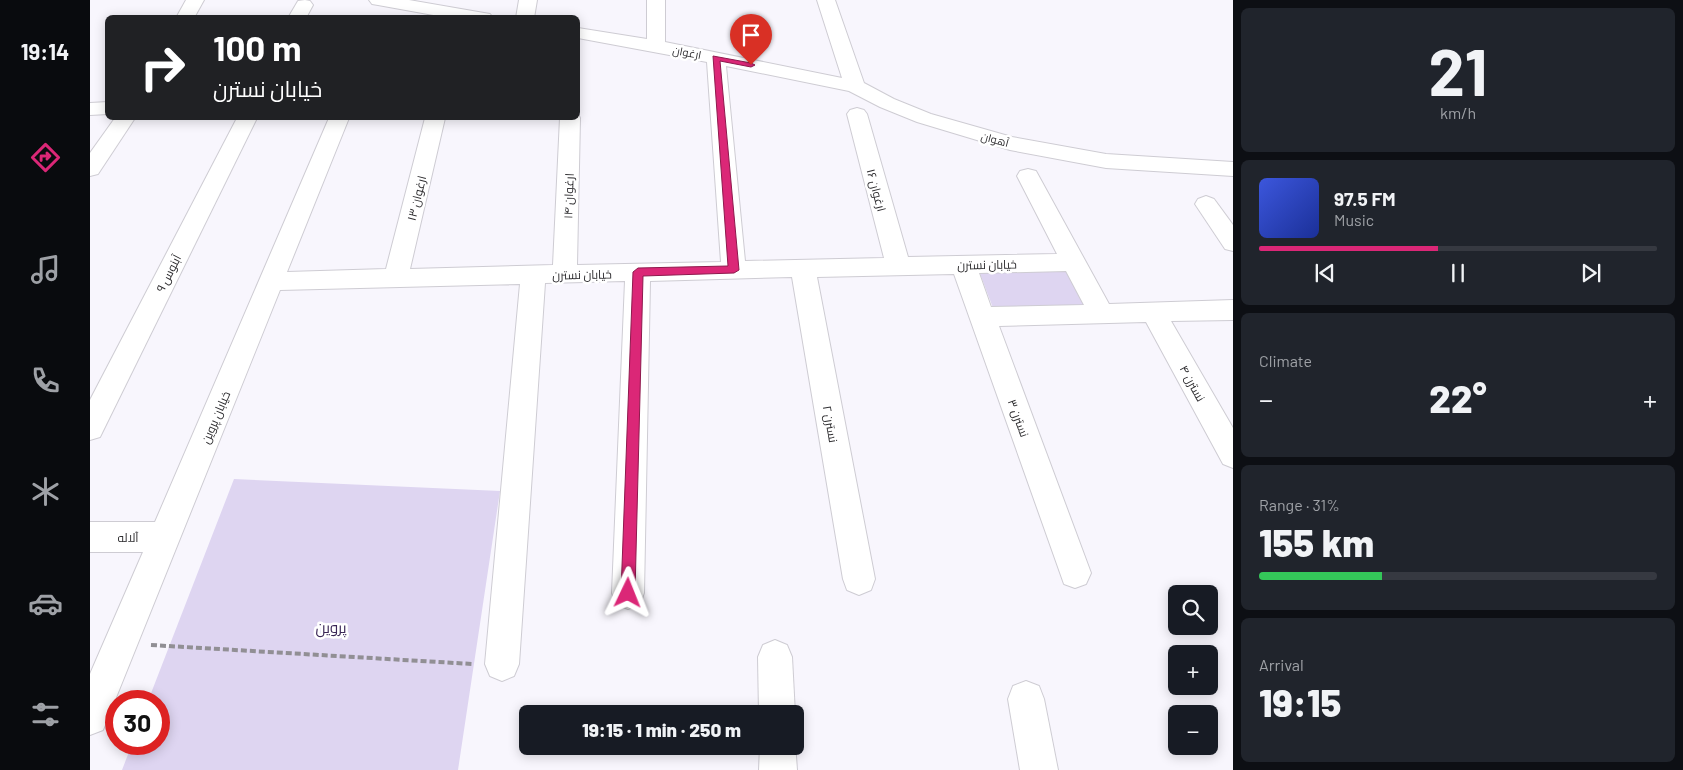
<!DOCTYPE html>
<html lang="en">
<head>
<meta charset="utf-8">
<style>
	:root { --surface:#171b24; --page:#20242c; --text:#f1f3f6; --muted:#9ea1a6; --line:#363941; --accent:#db2777 }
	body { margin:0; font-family:Barlow,Cairo,sans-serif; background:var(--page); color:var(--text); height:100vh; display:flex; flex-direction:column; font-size:19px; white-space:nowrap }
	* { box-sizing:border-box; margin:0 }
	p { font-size:16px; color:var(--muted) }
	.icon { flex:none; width:28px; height:28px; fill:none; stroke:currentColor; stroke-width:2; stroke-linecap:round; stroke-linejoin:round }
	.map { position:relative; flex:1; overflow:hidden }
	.details { display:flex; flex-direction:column; gap:8px; padding:8px; background:#0d0f14; width:450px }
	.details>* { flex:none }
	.hud { position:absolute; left:15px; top:15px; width:475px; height:105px; border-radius:8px; box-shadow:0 2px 12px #0003; background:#202124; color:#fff; overflow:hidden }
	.controls { position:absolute; left:1078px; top:585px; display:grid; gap:10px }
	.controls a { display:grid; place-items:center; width:50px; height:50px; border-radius:8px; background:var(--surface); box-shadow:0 2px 12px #0003; font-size:25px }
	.speed { position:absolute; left:15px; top:690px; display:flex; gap:10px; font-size:25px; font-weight:700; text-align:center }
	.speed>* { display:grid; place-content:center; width:65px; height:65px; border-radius:50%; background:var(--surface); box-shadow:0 2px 12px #0003; line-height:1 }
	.speed .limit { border:8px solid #d22; background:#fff; color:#111 }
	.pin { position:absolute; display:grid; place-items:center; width:42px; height:42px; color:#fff; margin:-51px -21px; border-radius:50% 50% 50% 0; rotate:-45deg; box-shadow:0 0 5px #0007 }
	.pin .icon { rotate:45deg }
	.me { position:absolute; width:55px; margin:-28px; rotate:2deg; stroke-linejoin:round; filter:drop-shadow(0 0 4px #0008) }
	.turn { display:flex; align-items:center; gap:18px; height:105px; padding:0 25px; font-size:22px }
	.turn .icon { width:65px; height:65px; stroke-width:2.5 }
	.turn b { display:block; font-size:35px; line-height:42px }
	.big { font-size:38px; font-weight:800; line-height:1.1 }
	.details .widget { flex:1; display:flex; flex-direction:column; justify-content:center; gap:8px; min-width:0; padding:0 18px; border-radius:8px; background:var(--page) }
	.details .dial { align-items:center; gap:0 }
	.dial b { font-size:65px; line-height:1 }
	.song { display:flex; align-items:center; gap:15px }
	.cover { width:60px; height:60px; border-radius:8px; background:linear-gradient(135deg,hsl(230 70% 55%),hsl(230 70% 35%)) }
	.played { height:5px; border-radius:2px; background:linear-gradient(90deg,var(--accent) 45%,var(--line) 45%) }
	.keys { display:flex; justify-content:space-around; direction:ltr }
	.heat { display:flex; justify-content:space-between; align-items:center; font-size:28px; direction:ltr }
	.charge { height:8px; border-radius:4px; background:linear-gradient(90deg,#34c759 31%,var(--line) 0) }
	.trip { position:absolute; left:429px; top:705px; width:285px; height:50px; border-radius:8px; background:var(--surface); box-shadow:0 2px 12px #0003; font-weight:800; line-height:50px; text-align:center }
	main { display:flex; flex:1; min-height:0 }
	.dock { display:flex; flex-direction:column; width:90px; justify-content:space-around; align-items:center; background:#090b0e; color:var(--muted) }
	.dock .icon { width:35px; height:35px }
	.dock .selected { color:var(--accent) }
	.dock b { font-size:22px; color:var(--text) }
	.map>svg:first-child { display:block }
	.green { fill:#ded5f1 }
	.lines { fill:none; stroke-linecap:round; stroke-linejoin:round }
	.minor-casing { stroke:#ceccd3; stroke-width:2 }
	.path { stroke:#918f94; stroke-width:4; stroke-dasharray:6 3; stroke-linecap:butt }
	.minor { fill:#fff; fill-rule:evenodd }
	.route { fill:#db2777; stroke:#8e194d }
	.labels { text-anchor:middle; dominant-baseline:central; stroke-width:5; stroke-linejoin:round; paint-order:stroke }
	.far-street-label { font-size:11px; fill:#2d2c2f; stroke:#fff }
	.street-label { font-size:12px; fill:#2d2c2f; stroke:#fff }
	.near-park-label { font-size:15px; fill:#3a2656; stroke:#fff }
</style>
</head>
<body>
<main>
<nav class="dock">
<b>19:14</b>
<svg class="icon selected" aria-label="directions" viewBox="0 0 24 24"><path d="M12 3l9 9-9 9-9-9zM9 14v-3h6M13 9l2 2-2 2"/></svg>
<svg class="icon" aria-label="music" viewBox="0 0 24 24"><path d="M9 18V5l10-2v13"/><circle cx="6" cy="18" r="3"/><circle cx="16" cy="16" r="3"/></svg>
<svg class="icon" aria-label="phone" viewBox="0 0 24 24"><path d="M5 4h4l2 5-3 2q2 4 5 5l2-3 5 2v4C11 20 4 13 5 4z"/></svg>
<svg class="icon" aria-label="climate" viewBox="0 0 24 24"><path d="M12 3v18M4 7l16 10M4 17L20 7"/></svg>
<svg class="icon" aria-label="car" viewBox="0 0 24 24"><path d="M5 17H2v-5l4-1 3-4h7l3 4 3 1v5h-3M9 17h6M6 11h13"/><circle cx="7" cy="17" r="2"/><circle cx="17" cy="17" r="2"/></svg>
<svg class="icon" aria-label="filters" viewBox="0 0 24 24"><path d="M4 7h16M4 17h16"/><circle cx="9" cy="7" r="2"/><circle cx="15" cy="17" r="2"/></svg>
</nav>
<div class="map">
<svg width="1143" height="770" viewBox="0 0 1143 770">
	<rect width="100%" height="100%" fill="#f8f6fd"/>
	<g class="green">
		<path d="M976 269 994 306 903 308 889 271Z"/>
		<path d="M144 479 410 491 368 770H32L42 744H69V701H58Z"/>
	</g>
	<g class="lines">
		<defs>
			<g id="minor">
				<path d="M96 0H114L104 18H86Z"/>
				<path d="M215 0 220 1 223 5 216 18H198L208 1Z"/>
				<path d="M279 0H319L394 13 400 14 403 18H360L288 5 282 4Z"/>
				<path d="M429 0H447L444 18H426Z"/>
				<path d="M557 0H575V42L752 78 727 0H745L774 83 804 99 841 114 922 137 1016 154 1143 162V176L1016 168 920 150 827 122 790 107 759 91 636 66 655 261 794 258 757 114 760 110 767 108 774 110 777 114 818 257 967 254 927 176 930 171 938 169 946 171 1019 304 1143 300V320L1081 321 1143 428V468L1133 464 1056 322 909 326 1001 573 996 584 985 588 974 584 864 274 727 277 785 579 781 590 769 595 757 590 753 579 702 277 560 281 554 593 550 604 538 609 526 604 522 593 535 281 455 283 429 664 424 676 412 681 400 676 395 664 430 284 190 290 13 730 0 735V674L53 552H0V522H65L239 118H259L197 272 296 269 335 118H355L320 269 463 265 470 118H488V114L490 118 487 265 631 262 617 62 488 38V28L557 39ZM976 271 994 305 901 307 889 273Z"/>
				<path d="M18 102V114L0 115V103Z"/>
				<path d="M25 118H45L8 174 0 176V153Z"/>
				<path d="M147 118H167L10 437 0 440V400Z"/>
				<path d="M1116 196 1124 199 1143 225V251L1135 249 1105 204 1108 199Z"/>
				<path d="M685 640 697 645 702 657 705 714H669L668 657 673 645Z"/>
				<path d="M936 681 949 686 954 699 968 770H930L918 699 923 686Z"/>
				<path d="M705 742 707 770H669L670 746H705Z"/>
			</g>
		</defs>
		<use href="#minor" class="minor-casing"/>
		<path class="path" d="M61 645 382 664"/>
		<use href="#minor" class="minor"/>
	</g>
	<path class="route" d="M623 56 661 63 665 65 661 67 630 61 649 270 644 273 553 276 545 593 543 598 538 600 533 598 531 593 543 272 548 268 638 266Z"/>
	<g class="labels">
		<g class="far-street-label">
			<text transform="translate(597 52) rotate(11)">ارغوان</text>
			<text transform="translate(905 139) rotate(15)">آهوان</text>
		</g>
		<g class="street-label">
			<text transform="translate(787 190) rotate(75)">ارغوان ۱۶</text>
			<text transform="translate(478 196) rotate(-88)">ارغوان ۱۴</text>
			<text transform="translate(326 198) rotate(-76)">ارغوان ۱۳</text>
			<text transform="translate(897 264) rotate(-1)">خیابان نسترن</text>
			<text transform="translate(78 273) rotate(-63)">آبنوس ۹</text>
			<text transform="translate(492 274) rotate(-1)">خیابان نسترن</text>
			<text transform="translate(1103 383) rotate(61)">نسترن ۴</text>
			<text transform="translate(125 417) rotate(-67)">خیابان پروین</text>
			<text transform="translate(929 418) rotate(70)">نسترن ۳</text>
			<text transform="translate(741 424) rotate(80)">نسترن ۲</text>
			<text x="38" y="537">آلاله</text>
		</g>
		<g class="near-park-label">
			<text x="241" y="627">پروین</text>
		</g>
	</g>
</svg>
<div class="controls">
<a><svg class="icon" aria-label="search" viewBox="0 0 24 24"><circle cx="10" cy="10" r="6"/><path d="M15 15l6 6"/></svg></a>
<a>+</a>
<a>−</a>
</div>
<div class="speed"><div class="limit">30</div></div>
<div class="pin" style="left:661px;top:65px;background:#d93025"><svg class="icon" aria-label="arrive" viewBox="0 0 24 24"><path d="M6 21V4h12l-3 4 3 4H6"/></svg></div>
<svg class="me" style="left:538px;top:593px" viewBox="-20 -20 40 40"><path d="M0-17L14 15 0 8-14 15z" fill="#db2777" stroke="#fff" stroke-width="4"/></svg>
<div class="trip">19:15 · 1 min · 250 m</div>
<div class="hud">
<div class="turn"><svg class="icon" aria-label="right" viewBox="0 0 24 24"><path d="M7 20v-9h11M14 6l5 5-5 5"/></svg><div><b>100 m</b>خیابان نسترن</div></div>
</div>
</div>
<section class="details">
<div class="widget dial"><b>21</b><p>km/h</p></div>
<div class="widget">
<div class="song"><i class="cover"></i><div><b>97.5 FM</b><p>Music</p></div></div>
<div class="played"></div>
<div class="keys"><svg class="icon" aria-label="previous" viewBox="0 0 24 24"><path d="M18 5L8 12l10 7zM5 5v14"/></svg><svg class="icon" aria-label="pause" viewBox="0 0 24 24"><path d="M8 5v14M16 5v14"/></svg><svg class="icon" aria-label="next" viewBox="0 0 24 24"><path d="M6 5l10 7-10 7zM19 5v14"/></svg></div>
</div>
<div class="widget"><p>Climate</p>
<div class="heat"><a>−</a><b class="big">22°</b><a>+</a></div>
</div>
<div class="widget"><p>Range · 31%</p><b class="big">155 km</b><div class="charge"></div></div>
<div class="widget"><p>Arrival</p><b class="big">19:15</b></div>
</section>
</main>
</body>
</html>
